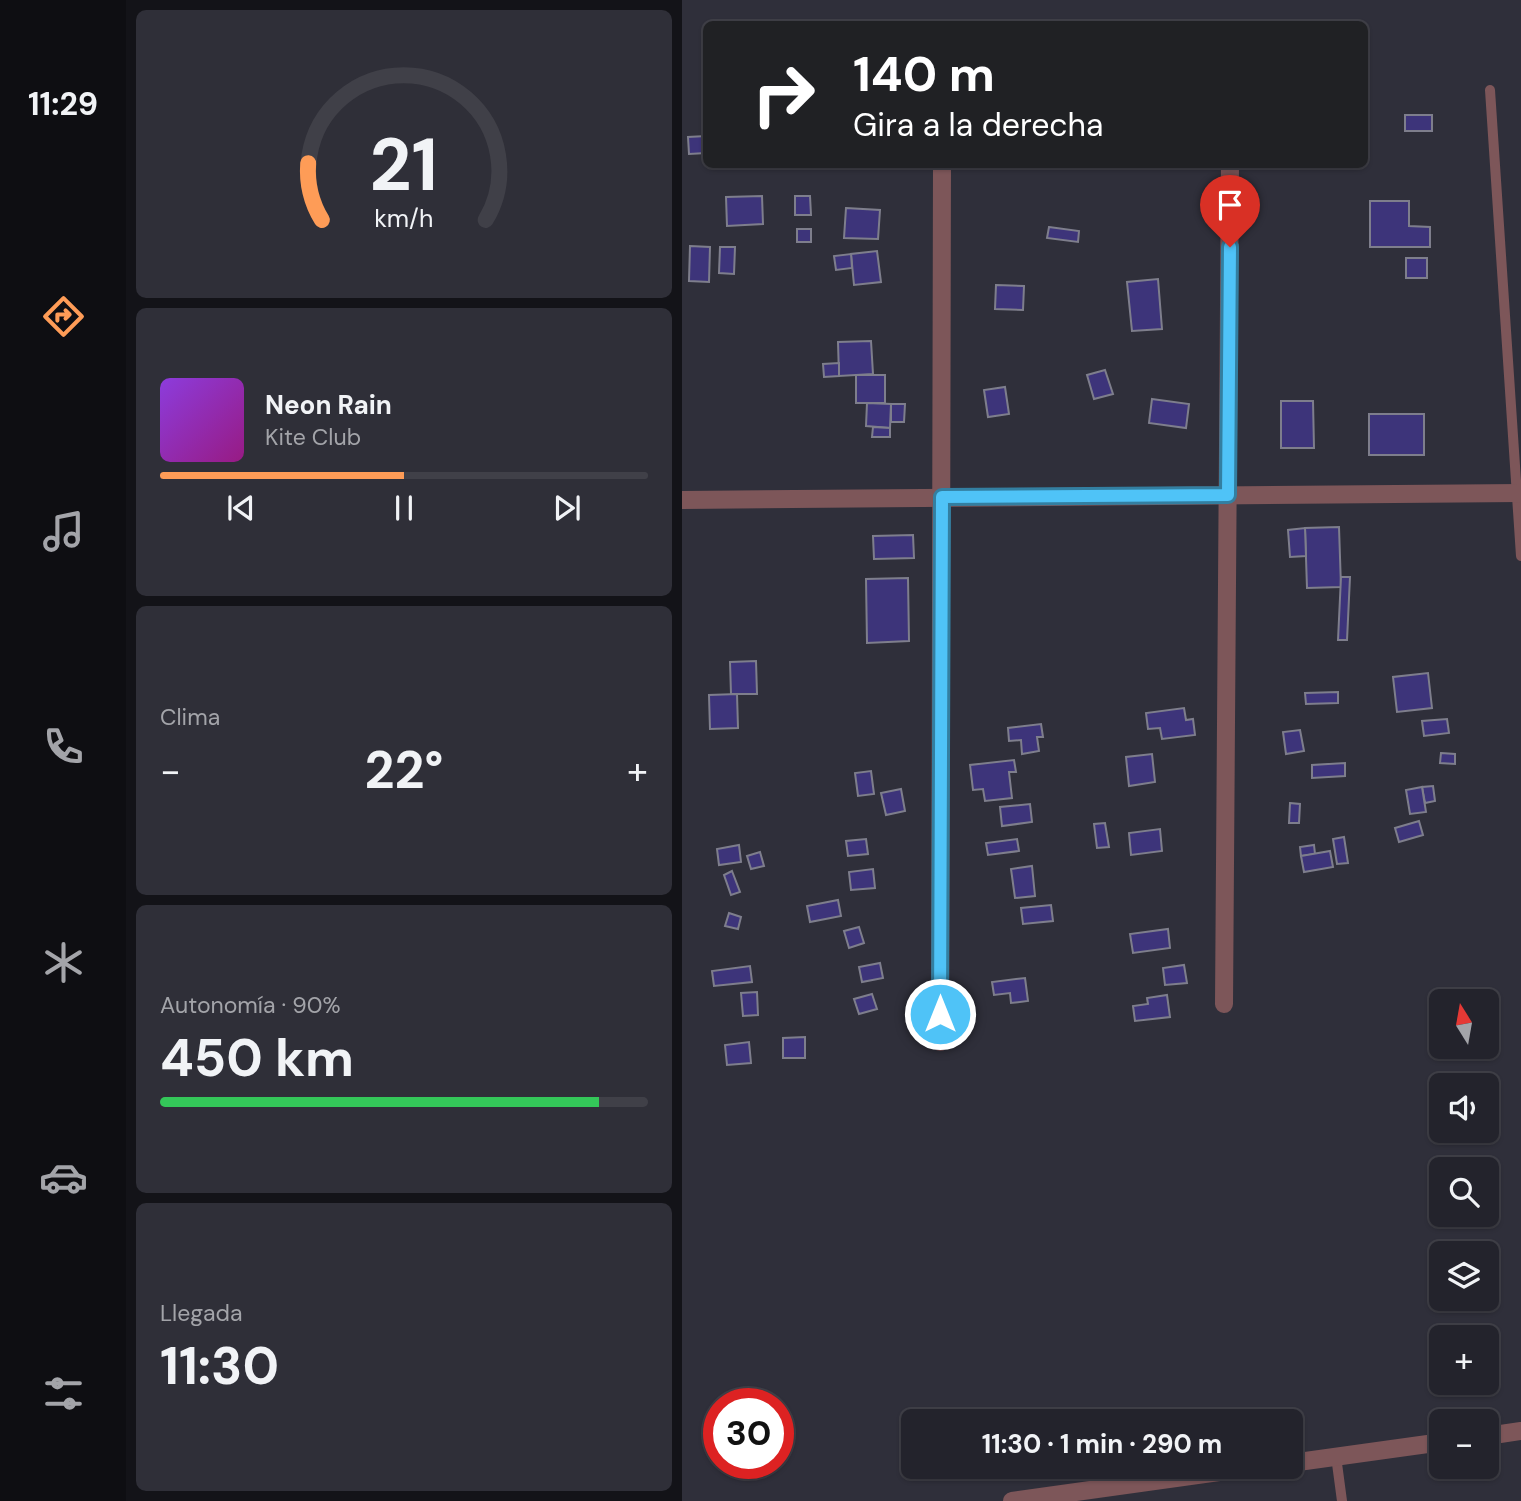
<!DOCTYPE html>
<html lang="es">
<head>
<meta charset="utf-8">
<style>
	:root { --surface:#23232c; --page:#2f2f38; --text:#f1f3f6; --muted:#a3a4a9; --line:#404048; --accent:#fe9c57 }
	body { margin:0; font-family:"DM Sans",sans-serif; background:var(--page); color:var(--text); height:100vh; display:flex; flex-direction:column; font-size:26px; white-space:nowrap }
	* { box-sizing:border-box; margin:0 }
	p { font-size:23px; color:var(--muted) }
	.icon { flex:none; width:38px; height:38px; fill:none; stroke:currentColor; stroke-width:2; stroke-linecap:round; stroke-linejoin:round }
	.map { position:relative; flex:1; overflow:hidden }
	.panel { display:flex; flex-direction:column; gap:10px; padding:10px; background:#131318; width:556px }
	.panel>* { flex:none }
	.hud { position:absolute; left:21px; top:21px; width:665px; height:147px; border-radius:10px; box-shadow:0 2px 5px #0004,0 0 0 2px var(--line); background:#202124; color:#fff; overflow:hidden }
	.needle { width:46px; rotate:349deg }
	.controls { position:absolute; left:747px; top:989px; display:grid; gap:14px }
	.controls a { display:grid; place-items:center; width:70px; height:70px; border-radius:10px; background:var(--surface); box-shadow:0 2px 5px #0004,0 0 0 2px var(--line); font-size:35px }
	.speed { position:absolute; left:21px; top:1388px; display:flex; gap:14px; font-size:35px; font-weight:700; text-align:center }
	.speed>* { display:grid; place-content:center; width:91px; height:91px; border-radius:50%; background:var(--surface); box-shadow:0 2px 5px #0004,0 0 0 2px var(--line); line-height:1 }
	.speed .limit { border:10px solid #d22; background:#fff; color:#111 }
	.pin { position:absolute; display:grid; place-items:center; width:60px; height:60px; color:#fff; margin:-72px -30px; border-radius:50% 50% 50% 0; rotate:-45deg; box-shadow:0 0 7px #0007 }
	.pin .icon { rotate:45deg }
	.me { position:absolute; width:77px; margin:-38px; rotate:0deg; stroke-linejoin:round; filter:drop-shadow(0 0 5px #0008) }
	.turn { display:flex; align-items:center; gap:24px; height:147px; padding:0 35px; font-size:32px }
	.turn .icon { width:91px; height:91px; stroke-width:2.5 }
	.turn b { display:block; font-size:49px; line-height:60px }
	.big { font-size:52px; font-weight:700; line-height:1.1 }
	.panel .tile { flex:1; display:flex; flex-direction:column; justify-content:center; gap:10px; min-width:0; padding:0 24px; border-radius:10px; background:var(--page) }
	.panel .dial { align-items:center; gap:0 }
	.dial svg { height:182px; overflow:visible; fill:none; stroke:var(--line); stroke-width:7; stroke-linecap:round; text-anchor:middle }
	.dial text { fill:var(--text); stroke:none }
	.song { display:flex; align-items:center; gap:21px }
	.cover { width:84px; height:84px; border-radius:10px; background:linear-gradient(135deg,hsl(270 70% 55%),hsl(310 70% 35%)) }
	.played { height:7px; border-radius:4px; background:linear-gradient(90deg,var(--accent) 50%,var(--line) 50%) }
	.keys { display:flex; justify-content:space-around; direction:ltr }
	.heat { display:flex; justify-content:space-between; align-items:center; font-size:38px; direction:ltr }
	.charge { height:10px; border-radius:5px; background:linear-gradient(90deg,#34c759 90%,var(--line) 0) }
	.trip { position:absolute; left:219px; top:1409px; width:402px; height:70px; border-radius:10px; background:var(--surface); box-shadow:0 2px 5px #0004,0 0 0 2px var(--line); font-weight:700; line-height:70px; text-align:center }
	main { display:flex; flex:1; min-height:0 }
	.dock { display:flex; flex-direction:column; width:126px; justify-content:space-around; align-items:center; background:#0e0e12; color:var(--muted) }
	.dock .icon { width:49px; height:49px }
	.dock .selected { color:var(--accent) }
	.dock b { font-size:32px; color:var(--text) }
	.map>svg:first-child { display:block }
	.building { fill:#3d347a; stroke:#7e7e8c; stroke-width:2 }
	.lines { fill:none; stroke-linecap:round; stroke-linejoin:round }
	.service { stroke:#7d5659; stroke-width:10 }
	.minor { stroke:#7d5659; stroke-width:18 }
	.route-casing { stroke:#337fa1; stroke-width:18 }
	.route { stroke:#4fc3f7; stroke-width:12 }
</style>
</head>
<body>
<main>
<nav class="dock">
<b>11:29</b>
<svg class="icon selected" aria-label="directions" viewBox="0 0 24 24"><path d="M12 3l9 9-9 9-9-9zM9 14v-3h6M13 9l2 2-2 2"/></svg>
<svg class="icon" aria-label="music" viewBox="0 0 24 24"><path d="M9 18V5l10-2v13"/><circle cx="6" cy="18" r="3"/><circle cx="16" cy="16" r="3"/></svg>
<svg class="icon" aria-label="phone" viewBox="0 0 24 24"><path d="M5 4h4l2 5-3 2q2 4 5 5l2-3 5 2v4C11 20 4 13 5 4z"/></svg>
<svg class="icon" aria-label="climate" viewBox="0 0 24 24"><path d="M12 3v18M4 7l16 10M4 17L20 7"/></svg>
<svg class="icon" aria-label="car" viewBox="0 0 24 24"><path d="M5 17H2v-5l4-1 3-4h7l3 4 3 1v5h-3M9 17h6M6 11h13"/><circle cx="7" cy="17" r="2"/><circle cx="17" cy="17" r="2"/></svg>
<svg class="icon" aria-label="filters" viewBox="0 0 24 24"><path d="M4 7h16M4 17h16"/><circle cx="9" cy="7" r="2"/><circle cx="15" cy="17" r="2"/></svg>
</nav>
<section class="panel">
<div class="tile dial"><svg viewBox="0 0 100 80">
<path d="M14 69A42 42 0 1 1 86 69"/>
<path d="M14 69A42 42 0 0 1 8 44" stroke="#fe9c57"/>
<text x="50" y="56" font-size="32" font-weight="700">21</text>
<text x="50" y="72" font-size="11">km/h</text>
</svg></div>
<div class="tile">
<div class="song"><i class="cover"></i><div><b>Neon Rain</b><p>Kite Club</p></div></div>
<div class="played"></div>
<div class="keys"><svg class="icon" aria-label="previous" viewBox="0 0 24 24"><path d="M18 5L8 12l10 7zM5 5v14"/></svg><svg class="icon" aria-label="pause" viewBox="0 0 24 24"><path d="M8 5v14M16 5v14"/></svg><svg class="icon" aria-label="next" viewBox="0 0 24 24"><path d="M6 5l10 7-10 7zM19 5v14"/></svg></div>
</div>
<div class="tile"><p>Clima</p>
<div class="heat"><a>−</a><b class="big">22°</b><a>+</a></div>
</div>
<div class="tile"><p>Autonomía · 90%</p><b class="big">450 km</b><div class="charge"></div></div>
<div class="tile"><p>Llegada</p><b class="big">11:30</b></div>
</section>
<div class="map">
<svg width="839" height="1501" viewBox="0 0 839 1501">
	<rect width="100%" height="100%" fill="#2f2f3a"/>
	<g class="building">
		<rect x="723" y="115" width="27" height="16"/>
		<path d="M24 136V153L7 154 6 137Z"/>
		<path d="M80 196 81 224 45 226 44 197Z"/>
		<path d="M113 196H128L129 215H113Z"/>
		<path d="M688 201H727V226L748 227V247H688Z"/>
		<path d="M164 208 198 210 196 239 162 238Z"/>
		<path d="M367 227 397 231 396 242 365 238Z"/>
		<rect x="115" y="229" width="14" height="13"/>
		<path d="M8 246 28 247 27 282 7 281Z"/>
		<path d="M38 247H53L52 274 37 273Z"/>
		<path d="M195 251 199 282 172 285 169 254Z"/>
		<path d="M169 254 170 268 154 270 152 256Z"/>
		<rect x="724" y="258" width="21" height="20"/>
		<path d="M476 279 480 329 450 331 445 282Z"/>
		<path d="M314 285 342 286 341 310 313 309Z"/>
		<path d="M189 341 191 374 157 376 156 342Z"/>
		<path d="M157 363V376L142 377 141 364Z"/>
		<path d="M423 370 431 394 412 399 405 375Z"/>
		<rect x="174" y="375" width="29" height="28"/>
		<path d="M323 387 327 414 306 417 302 390Z"/>
		<path d="M470 399 507 404 504 428 467 423Z"/>
		<path d="M599 401H631L632 448H599Z"/>
		<path d="M185 403 209 404 208 428 184 426Z"/>
		<path d="M209 404H223L222 422H209Z"/>
		<rect x="687" y="414" width="55" height="41"/>
		<path d="M191 427 208 428V437H190Z"/>
		<path d="M657 527 659 587 625 588 623 528Z"/>
		<path d="M623 528 624 556 608 557 606 530Z"/>
		<path d="M231 535 232 558 192 559 191 536Z"/>
		<path d="M659 577H668L665 640H656Z"/>
		<path d="M226 578 227 641 185 643 184 579Z"/>
		<path d="M74 661 75 694H49L48 662Z"/>
		<path d="M746 673 750 708 715 712 711 677Z"/>
		<path d="M656 692V703L624 704 623 693Z"/>
		<path d="M55 694 56 728 28 729 27 695Z"/>
		<path d="M502 708 504 720 511 719 513 735 480 739 478 728 466 729 464 713Z"/>
		<path d="M765 719 767 733 742 736 740 721Z"/>
		<path d="M359 724 361 737H355L357 751 340 754 339 740 327 741 326 728Z"/>
		<path d="M618 730 622 751 604 754 601 732Z"/>
		<path d="M759 753 773 754V764L758 763Z"/>
		<path d="M470 754 473 782 447 786 444 757Z"/>
		<path d="M332 760 334 772H327L330 798 303 801 301 789 291 790 288 765Z"/>
		<path d="M663 763V776L630 778V765Z"/>
		<path d="M189 771 192 794 176 796 173 773Z"/>
		<path d="M751 786 753 801 743 803 740 787Z"/>
		<path d="M740 787 744 812 728 814 724 790Z"/>
		<path d="M219 789 223 811 204 815 199 793Z"/>
		<path d="M608 803 618 804 617 823H607Z"/>
		<path d="M348 804 350 822 320 826 318 807Z"/>
		<path d="M737 821 741 835 717 842 713 828Z"/>
		<path d="M423 823 427 847 415 848 412 824Z"/>
		<path d="M478 829 480 851 449 855 447 833Z"/>
		<path d="M662 837 666 863 655 864 651 839Z"/>
		<path d="M184 839 186 854 166 856 164 841Z"/>
		<path d="M335 839 337 851 306 855 304 843Z"/>
		<path d="M57 845 59 862 37 865 35 849Z"/>
		<path d="M632 845 633 854 619 856 618 847Z"/>
		<path d="M648 851 651 867 622 872 619 856Z"/>
		<path d="M78 852 82 866 69 869 65 856Z"/>
		<path d="M350 866 353 896 333 898 329 869Z"/>
		<path d="M191 869 193 888 169 890 167 872Z"/>
		<path d="M50 871 58 892 49 895 42 875Z"/>
		<path d="M156 900 159 916 128 922 125 906Z"/>
		<path d="M369 905 371 921 341 924 339 908Z"/>
		<path d="M47 913 59 917 56 929 43 926Z"/>
		<path d="M177 927 182 943 167 948 162 931Z"/>
		<path d="M486 929 488 948 451 953 448 934Z"/>
		<path d="M198 963 201 978 180 982 177 967Z"/>
		<path d="M502 965 505 983 483 985 481 968Z"/>
		<path d="M68 966 70 982 32 986 30 971Z"/>
		<path d="M343 978 346 1001 329 1003 328 993 312 995 310 982Z"/>
		<path d="M75 992 76 1015 61 1016 59 993Z"/>
		<path d="M190 994 195 1009 177 1014 172 999Z"/>
		<path d="M485 995 488 1017 453 1021 451 1006 466 1004 465 998Z"/>
		<path d="M123 1037V1058H101V1038Z"/>
		<path d="M67 1042 69 1063 45 1065 43 1045Z"/>
	</g>
	<g class="lines">
		<g class="service">
			<path d="M808 90 839 556"/>
			<path d="M654 1456 660 1501"/>
		</g>
		<g class="minor">
			<path d="M0 500 839 493"/>
			<path d="M542 1004 548 164"/>
			<path d="M258 1042 260 164"/>
			<path d="M805 1436 839 1431"/>
			<path d="M609 1463 760 1442"/>
			<path d="M330 1501 580 1466"/>
		</g>
	</g>
	<g class="lines">
		<defs>
			<path id="route" d="M258 1014 260 497 546 495 548 247"/>
		</defs>
		<use href="#route" class="route-casing"/>
		<use href="#route" class="route"/>
	</g>
</svg>
<div class="controls">
<a><svg class="needle" viewBox="-14 -14 28 28"><path d="M0-13l5 13h-10z" fill="#e53935"/><path d="M0 13l5-13h-10z" fill="#a3a4a9"/></svg></a>
<a><svg class="icon" aria-label="sound" viewBox="0 0 24 24"><path d="M4 9h4l5-4v14l-5-4H4zM17 9q2 3 0 6"/></svg></a>
<a><svg class="icon" aria-label="search" viewBox="0 0 24 24"><circle cx="10" cy="10" r="6"/><path d="M15 15l6 6"/></svg></a>
<a><svg class="icon" aria-label="layers" viewBox="0 0 24 24"><path d="M12 4l9 5-9 5-9-5zM3 14l9 5 9-5"/></svg></a>
<a>+</a>
<a>−</a>
</div>
<div class="speed"><div class="limit">30</div></div>
<div class="pin" style="left:548px;top:247px;background:#d93025"><svg class="icon" aria-label="arrive" viewBox="0 0 24 24"><path d="M6 21V4h12l-3 4 3 4H6"/></svg></div>
<svg class="me" style="left:258px;top:1014px" viewBox="-20 -20 40 40"><circle r="17" fill="#4fc3f7" stroke="#fff" stroke-width="3"/><path d="M0-11L8 9 0 5-8 9z" fill="#fff"/></svg>
<div class="trip">11:30 · 1 min · 290 m</div>
<div class="hud">
<div class="turn"><svg class="icon" aria-label="right" viewBox="0 0 24 24"><path d="M7 20v-9h11M14 6l5 5-5 5"/></svg><div><b>140 m</b>Gira a la derecha</div></div>
</div>
</div>
</main>
</body>
</html>
